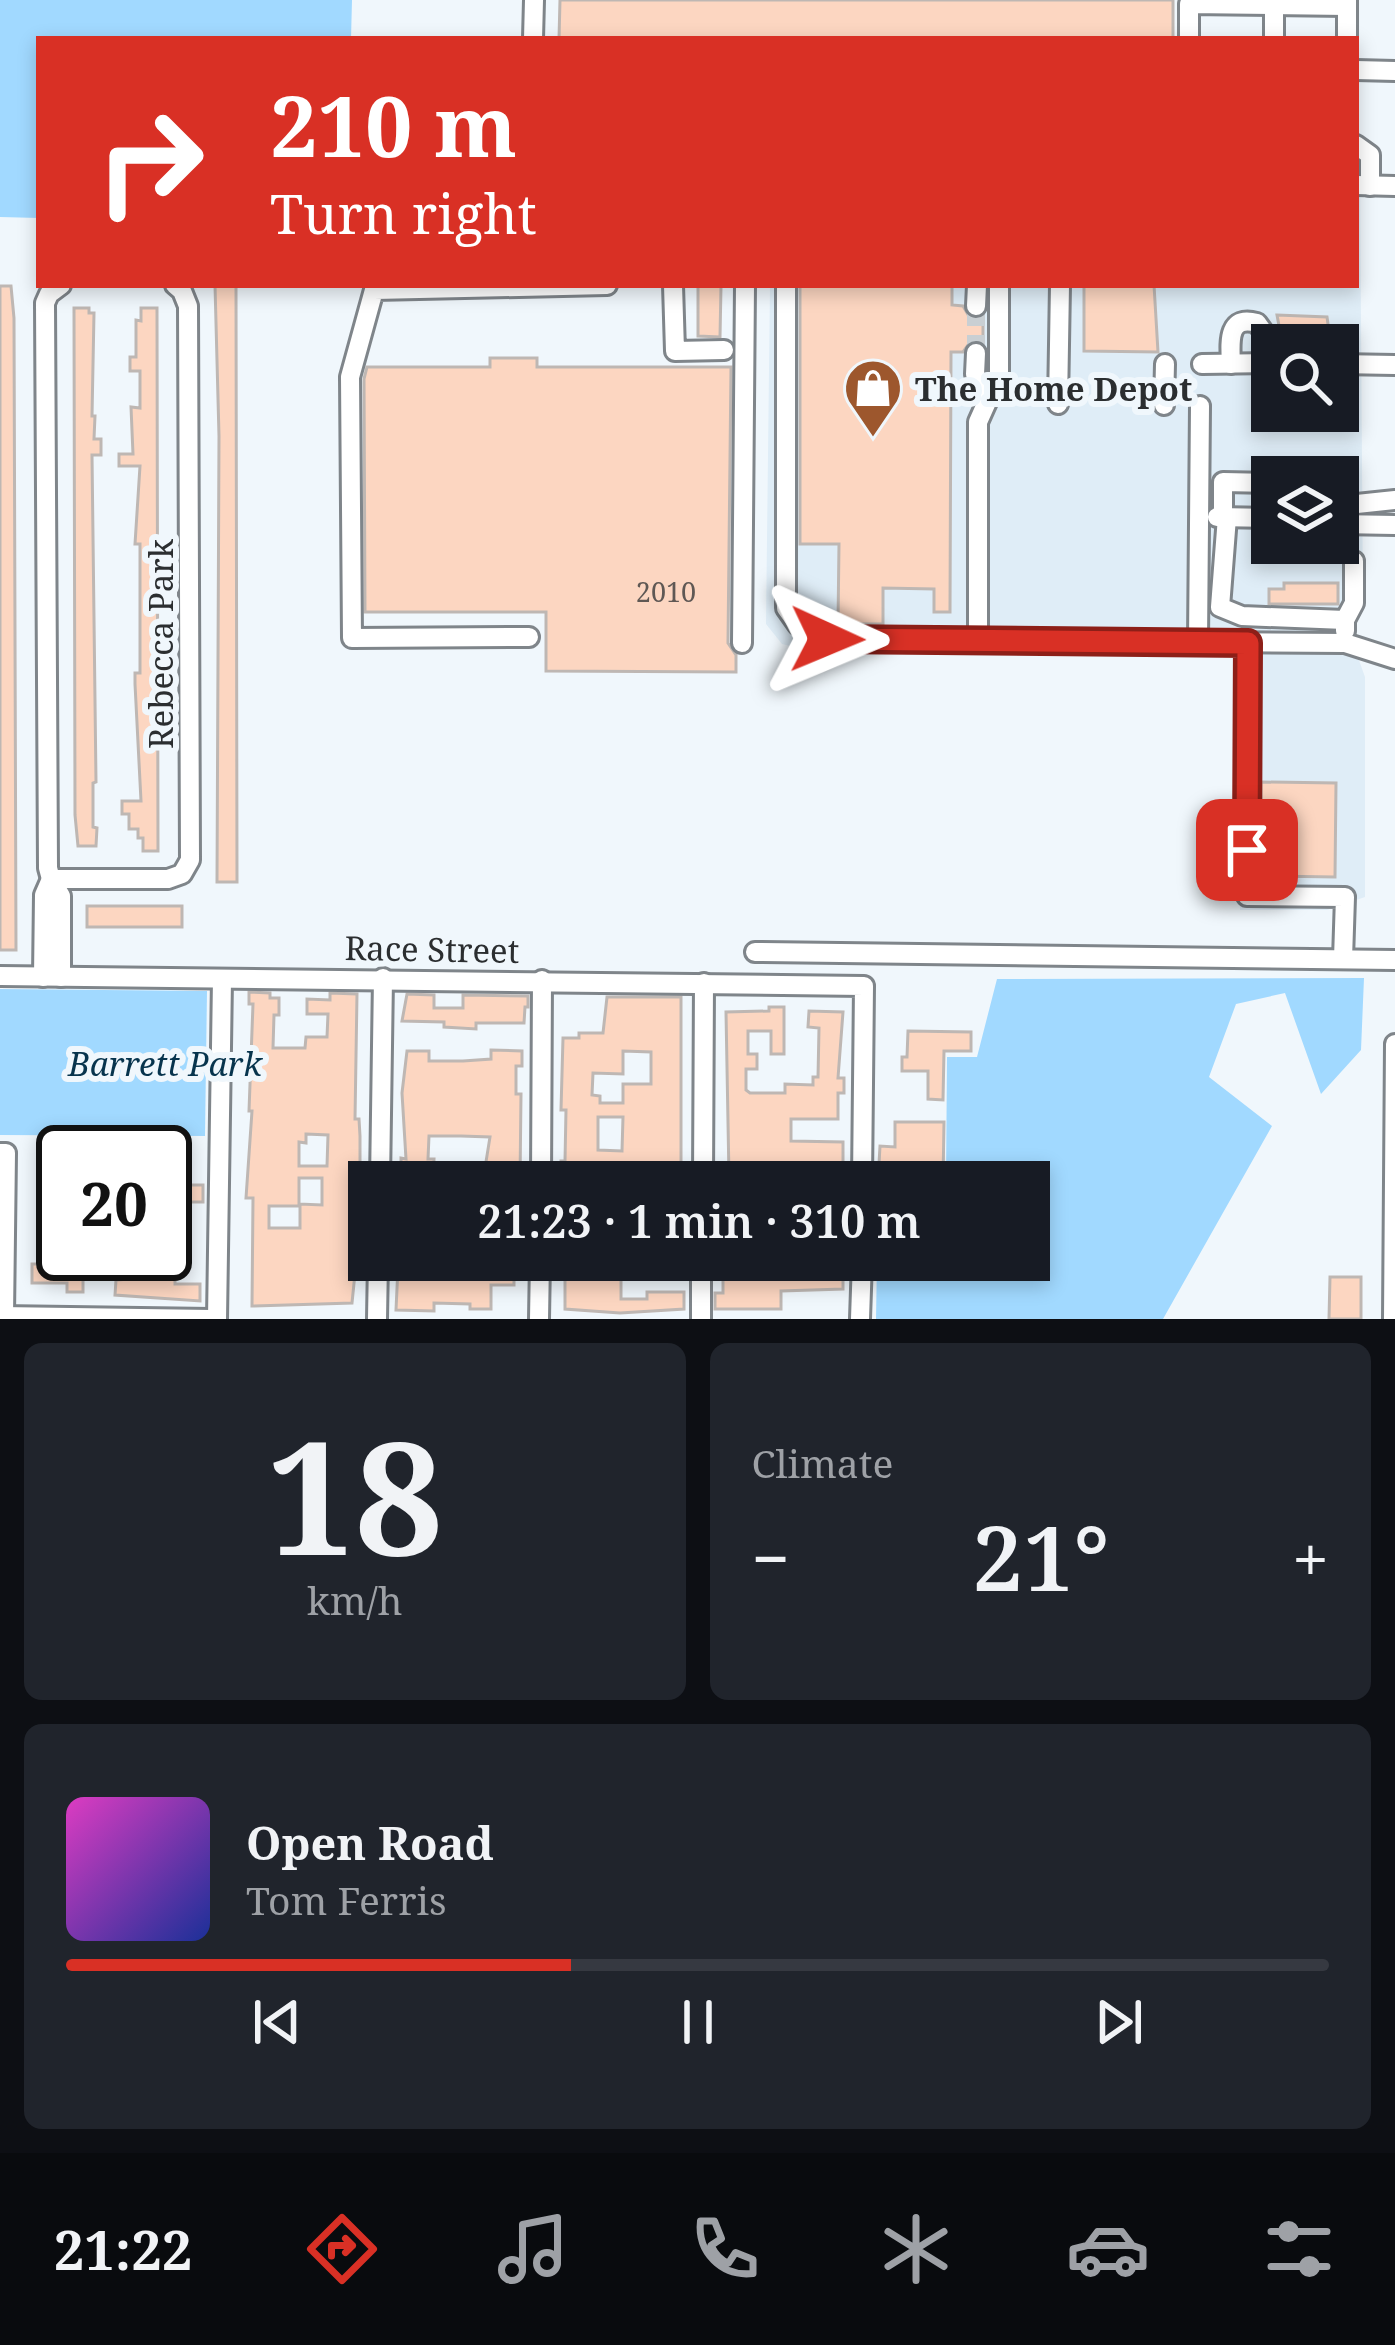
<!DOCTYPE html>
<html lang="en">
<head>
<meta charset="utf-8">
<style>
	:root { --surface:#171b24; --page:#20242c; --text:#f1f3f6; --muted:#9ea1a6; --line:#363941; --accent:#d93025 }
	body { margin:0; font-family:"Noto Serif",serif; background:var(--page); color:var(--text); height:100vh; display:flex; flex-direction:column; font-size:45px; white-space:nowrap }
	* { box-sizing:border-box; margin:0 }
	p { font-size:39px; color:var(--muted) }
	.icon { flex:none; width:66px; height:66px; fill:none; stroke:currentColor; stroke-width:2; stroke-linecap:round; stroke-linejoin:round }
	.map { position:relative; height:1319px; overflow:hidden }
	.drawer { display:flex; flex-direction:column; gap:24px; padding:24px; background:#0d0f14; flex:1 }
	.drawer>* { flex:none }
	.banner { position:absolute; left:36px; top:36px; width:1323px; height:252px; border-radius:0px; box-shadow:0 6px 18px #0003; background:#d93025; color:#fff; overflow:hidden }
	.tools { position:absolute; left:1251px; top:324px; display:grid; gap:24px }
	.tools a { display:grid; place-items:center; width:108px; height:108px; border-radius:0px; background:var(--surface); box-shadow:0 6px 18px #0003; font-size:60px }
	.speed { position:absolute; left:36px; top:1125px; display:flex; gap:24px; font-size:60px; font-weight:700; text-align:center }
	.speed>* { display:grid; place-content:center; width:156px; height:156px; border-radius:50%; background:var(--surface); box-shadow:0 6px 18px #0003; line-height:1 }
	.speed .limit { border:6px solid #111; border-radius:18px; background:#fff; color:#111 }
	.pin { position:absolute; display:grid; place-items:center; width:102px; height:102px; color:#fff; margin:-51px; border-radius:24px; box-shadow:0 6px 18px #0006 }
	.me { position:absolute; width:132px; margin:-66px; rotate:91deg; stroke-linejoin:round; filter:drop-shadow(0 0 9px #0008) }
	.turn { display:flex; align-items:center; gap:42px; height:252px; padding:0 36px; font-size:54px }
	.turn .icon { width:156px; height:156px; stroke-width:2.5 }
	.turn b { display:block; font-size:84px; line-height:102px }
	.big { font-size:90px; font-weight:600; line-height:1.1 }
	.drawer .widget { flex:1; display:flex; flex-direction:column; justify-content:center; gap:18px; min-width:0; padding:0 42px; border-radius:18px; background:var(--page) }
	.drawer .dial { align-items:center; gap:0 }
	.dial b { font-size:156px; line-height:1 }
	.song { display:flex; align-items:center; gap:36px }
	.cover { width:144px; height:144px; border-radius:18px; background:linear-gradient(135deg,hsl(310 70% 55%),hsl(230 70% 35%)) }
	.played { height:12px; border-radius:6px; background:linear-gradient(90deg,var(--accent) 40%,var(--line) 40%) }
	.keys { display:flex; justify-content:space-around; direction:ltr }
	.heat { display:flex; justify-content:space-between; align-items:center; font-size:66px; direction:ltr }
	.drawer .tiles { flex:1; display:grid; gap:24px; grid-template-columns:1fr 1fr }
	.widget:last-child { grid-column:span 2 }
	.trip { position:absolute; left:348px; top:1161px; width:702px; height:120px; border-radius:0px; background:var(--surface); box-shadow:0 6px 18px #0003; font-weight:600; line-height:120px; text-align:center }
	.tabs { display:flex; height:192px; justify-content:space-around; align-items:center; background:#090b0e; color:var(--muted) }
	.tabs .icon { width:84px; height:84px }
	.tabs .on { color:var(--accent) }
	.tabs b { font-size:54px; color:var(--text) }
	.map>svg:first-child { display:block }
	.built { fill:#dfedf7; fill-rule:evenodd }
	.green { fill:#a1d9ff }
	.building { fill:#fcd6c1; stroke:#beb7b3; stroke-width:3; fill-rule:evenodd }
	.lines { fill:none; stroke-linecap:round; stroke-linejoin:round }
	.minor-tunnel { stroke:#c9cfd3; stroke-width:18; stroke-dasharray:18 9; stroke-linecap:butt }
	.minor-casing { stroke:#7f858a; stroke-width:24 }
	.minor { stroke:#fff; stroke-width:18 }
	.route-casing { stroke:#8d1f18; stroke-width:30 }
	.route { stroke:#d93025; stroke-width:21 }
	.labels { text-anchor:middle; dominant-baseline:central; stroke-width:12; stroke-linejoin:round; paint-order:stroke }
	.number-label { font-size:27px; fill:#5f5854 }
	.poi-label { font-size:33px; font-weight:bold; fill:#2b2e30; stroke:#f0f7fc; text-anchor:start }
	.street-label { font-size:33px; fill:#2b2e30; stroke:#f0f7fc }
	.park-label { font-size:33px; font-style:italic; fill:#07344d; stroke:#f0f7fc }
</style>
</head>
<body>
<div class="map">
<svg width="1395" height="1319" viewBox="0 0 1395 1319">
	<rect width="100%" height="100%" fill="#f0f7fc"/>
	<path class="built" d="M1356 175H1360L1363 606 1356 620V652L1365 677V897L1327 910H1240L1235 651 798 648 782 644 766 624 770 285H1356ZM1272 345H1338V411H1272ZM1272 477H1338V543H1272Z"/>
	<g class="green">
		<path d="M0 0H352L351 39H39V218L0 217Z"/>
		<path d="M1364 978 1361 1050 1321 1094 1285 993 1236 1004 1209 1077 1272 1126 1163 1319H876L877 1260H1029V1182H946L947 1057H977L997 979Z"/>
		<path d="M0 989 207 991 205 1136 0 1135Z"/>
	</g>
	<g class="building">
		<path d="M560 0H1173V39H559Z"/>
		<path d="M215 285H236L237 882H217L219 436Z"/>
		<path d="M800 285H952V305L963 306 970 318 983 317V341H971L963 352H951L950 612H934V589L883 588V624H838L839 544H800Z"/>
		<path d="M1084 285H1154L1158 352 1084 351Z"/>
		<path d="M0 286H11L14 318 16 950H0Z"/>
		<path d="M698 286H721L720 337 698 336Z"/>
		<path d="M74 308H89V313H94L92 416H95L94 439H101V455H92L96 782 93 783V827L97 828 96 846H78L75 815Z"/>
		<path d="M141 308H157L158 851H143V838H138V829H129V814H122V801H141L135 684V673H140V544H135L140 466H119V454H133L131 407 140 408V371H130V357H136V320L141 321Z"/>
		<path d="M1277 315 1327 317 1329 331H1280Z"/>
		<path d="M490 358H537V367H731L728 643 736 655V672L546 671V612H365L364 379 367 367H490Z"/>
		<path d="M1284 583H1338V604H1269V589H1284Z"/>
		<path d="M1261 782 1336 783 1335 877 1261 876Z"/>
		<rect x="87" y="906" width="95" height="21"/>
		<path d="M249 992 270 993V998H279V1015H274L273 1048H305L306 1037H327L328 1014H307V999L330 1000V993L357 994 355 1119H359L360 1136V1173H352L354 1244H358L352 1303 252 1306 253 1198H246L252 1111H249L253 1004H249ZM306 1134 328 1135 327 1166H299V1142L306 1143ZM299 1178H322V1205L300 1204V1228H269V1206H299Z"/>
		<path d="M407 994 434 995V1008H463V995L528 996V1007H525L524 1023H476V1029L444 1027V1022L402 1021Z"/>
		<path d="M607 997H681V1178L608 1182V1177H561V1161H565L566 1110H561L563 1038H579V1033H603ZM623 1051 651 1052V1084H623V1103H600V1096L592 1095 593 1073 623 1074ZM598 1117H623L622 1151 598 1150Z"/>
		<path d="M769 1007H784V1054H771V1031H748V1054H757V1069H746V1090L750 1093H785V1084L813 1085V1077H818L819 1028 808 1027 809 1011 843 1012 838 1078H844V1093H838V1119H791V1141L843 1142V1179L756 1182V1177H729L726 1012 769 1011Z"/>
		<path d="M908 1031 971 1032V1051H944L943 1100 928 1099V1071H902V1057H907Z"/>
		<path d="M491 1050 522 1051V1066H516V1094H521L520 1182 460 1181 461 1168H485L490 1137 461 1136H429L428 1159H434L433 1182H401V1158L406 1159 402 1093 407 1051H429V1061H463L491 1059Z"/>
		<path d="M895 1122H944L943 1182H885L886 1164H879L880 1146 895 1147Z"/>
		<path d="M165 1185H203V1202H189L188 1232H165Z"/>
		<path d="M56 1260H83V1292H67V1283H32V1264H56Z"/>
		<path d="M444 1260H514V1285H491V1309H470V1304L434 1303V1311L396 1310 398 1267 444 1268Z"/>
		<path d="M565 1260H621V1299H647V1292H684V1309L620 1313 565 1309Z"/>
		<path d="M723 1260H843V1289L781 1291V1309H715V1293H723Z"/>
		<path d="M156 1272H175V1284H200V1301L115 1295 116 1280 156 1277Z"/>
		<path d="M1330 1277H1361V1319H1329Z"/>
	</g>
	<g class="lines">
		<path class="minor-tunnel" d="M976 353V306"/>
		<defs>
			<g id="minor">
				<path d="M533 39 534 0"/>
				<path d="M1189 39V4L1347 6"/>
				<path d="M1274 39V5"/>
				<path d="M1347 39V0"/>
				<path d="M1356 70 1395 71"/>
				<path d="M1356 145 1370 155V186"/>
				<path d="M1356 185 1395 186"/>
				<path d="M61 285 49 294 45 303 48 868 51 879H168L182 874 190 860 188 306 182 291 175 285"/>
				<path d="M673 285 675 351 724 350"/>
				<path d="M786 285V608L798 625 827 639 1345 643 1395 659"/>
				<path d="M976 306 977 285"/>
				<path d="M976 353 975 374 986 403"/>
				<path d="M1202 364 1272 363"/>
				<path d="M1231 364C1230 342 1227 315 1257 323L1270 341 1277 344H1344"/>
				<path d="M1338 364 1395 365"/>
				<path d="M1058 404 1060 285"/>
				<path d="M1164 405 1165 364"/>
				<path d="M1338 484H1342"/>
				<path d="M1338 506 1395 500"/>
				<path d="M1217 517 1272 518"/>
				<path d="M1223 517V482L1272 483"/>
				<path d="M1227 517 1220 607 1242 616 1345 620"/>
				<path d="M1338 524 1395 525"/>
				<path d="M1345 631V620L1354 603V561"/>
				<path d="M529 637 352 638 350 377 374 290 607 285"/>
				<path d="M978 641V422L999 375V285"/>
				<path d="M1198 642 1200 406"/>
				<path d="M742 643 745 285"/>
				<path d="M1248 643 1247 896 1345 897 1343 959"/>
				<path d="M51 879 61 896V977"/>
				<path d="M755 952 1395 960"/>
				<path d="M0 976 864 986 862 1182"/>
				<path d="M43 977 44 895 51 879"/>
				<path d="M0 1153H6L4 1316"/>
				<path d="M380 1182 383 978"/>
				<path d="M541 1182 542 980"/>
				<path d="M703 1182 704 983"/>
				<path d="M0 1316 211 1319"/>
				<path d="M217 1319 222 979"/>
				<path d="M377 1319 378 1260"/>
				<path d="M539 1319 540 1260"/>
				<path d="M701 1319V1260"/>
				<path d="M860 1319 862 1260"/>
				<path d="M1393 1319 1395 1044"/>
			</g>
		</defs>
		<use href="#minor" class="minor-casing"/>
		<use href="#minor" class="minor"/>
	</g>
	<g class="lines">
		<defs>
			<path id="route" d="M827 639 1248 643 1247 850"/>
		</defs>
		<use href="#route" class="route-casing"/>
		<use href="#route" class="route"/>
	</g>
	<defs>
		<symbol id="shop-pin" viewBox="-11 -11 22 30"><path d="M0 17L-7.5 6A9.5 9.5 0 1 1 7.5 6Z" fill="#9d572d" stroke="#f0f7fc"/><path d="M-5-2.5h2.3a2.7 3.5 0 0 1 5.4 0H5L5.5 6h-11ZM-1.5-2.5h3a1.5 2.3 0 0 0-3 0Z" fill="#fff"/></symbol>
	</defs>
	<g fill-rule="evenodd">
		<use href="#shop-pin" x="840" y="355" width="66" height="90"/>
	</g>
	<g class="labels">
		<g class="number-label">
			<text x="666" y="591">2010</text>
		</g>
		<g class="poi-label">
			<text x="915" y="388">The Home Depot</text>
		</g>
		<g class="street-label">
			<text transform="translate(160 644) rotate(-90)">Rebecca Park</text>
			<text transform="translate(432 949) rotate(1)">Race Street</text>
		</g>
		<g class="park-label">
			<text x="165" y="1063">Barrett Park</text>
		</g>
	</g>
</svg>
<div class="tools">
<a><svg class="icon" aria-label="search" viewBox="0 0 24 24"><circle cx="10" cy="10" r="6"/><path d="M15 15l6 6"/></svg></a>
<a><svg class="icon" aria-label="layers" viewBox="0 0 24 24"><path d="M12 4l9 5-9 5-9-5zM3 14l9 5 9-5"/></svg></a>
</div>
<div class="speed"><div class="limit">20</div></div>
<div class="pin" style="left:1247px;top:850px;background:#d93025"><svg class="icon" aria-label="arrive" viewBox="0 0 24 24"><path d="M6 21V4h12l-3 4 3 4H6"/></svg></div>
<svg class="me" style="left:827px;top:639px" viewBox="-20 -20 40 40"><path d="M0-17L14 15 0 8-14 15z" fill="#d93025" stroke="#fff" stroke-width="4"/></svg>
<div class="trip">21:23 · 1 min · 310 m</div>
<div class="banner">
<div class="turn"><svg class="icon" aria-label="right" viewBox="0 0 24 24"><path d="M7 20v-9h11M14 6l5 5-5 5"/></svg><div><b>210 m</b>Turn right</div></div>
</div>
</div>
<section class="drawer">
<div class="tiles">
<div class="widget dial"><b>18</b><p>km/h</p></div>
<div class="widget"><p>Climate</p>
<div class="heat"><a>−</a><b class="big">21°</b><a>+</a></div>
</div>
<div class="widget">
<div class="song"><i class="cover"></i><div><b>Open Road</b><p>Tom Ferris</p></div></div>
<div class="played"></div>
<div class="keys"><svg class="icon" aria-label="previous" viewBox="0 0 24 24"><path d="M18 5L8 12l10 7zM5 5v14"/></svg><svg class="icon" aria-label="pause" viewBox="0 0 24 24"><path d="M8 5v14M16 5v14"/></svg><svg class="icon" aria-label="next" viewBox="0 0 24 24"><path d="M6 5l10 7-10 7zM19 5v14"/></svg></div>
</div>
</div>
</section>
<nav class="tabs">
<b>21:22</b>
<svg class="icon on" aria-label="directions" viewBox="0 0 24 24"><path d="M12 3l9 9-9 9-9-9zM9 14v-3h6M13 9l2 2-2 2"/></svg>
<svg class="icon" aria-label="music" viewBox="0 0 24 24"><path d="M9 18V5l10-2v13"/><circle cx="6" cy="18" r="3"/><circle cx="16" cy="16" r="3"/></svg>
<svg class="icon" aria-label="phone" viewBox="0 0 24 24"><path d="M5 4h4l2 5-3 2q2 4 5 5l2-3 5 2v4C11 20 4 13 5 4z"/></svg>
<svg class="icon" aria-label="climate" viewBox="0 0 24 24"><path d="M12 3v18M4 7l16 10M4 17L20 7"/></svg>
<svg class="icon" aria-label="car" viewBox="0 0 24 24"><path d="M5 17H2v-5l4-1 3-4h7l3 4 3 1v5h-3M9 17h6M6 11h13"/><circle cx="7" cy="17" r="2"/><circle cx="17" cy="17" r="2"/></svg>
<svg class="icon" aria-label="filters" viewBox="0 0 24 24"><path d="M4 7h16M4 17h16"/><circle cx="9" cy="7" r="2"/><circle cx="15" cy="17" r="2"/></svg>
</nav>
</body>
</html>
